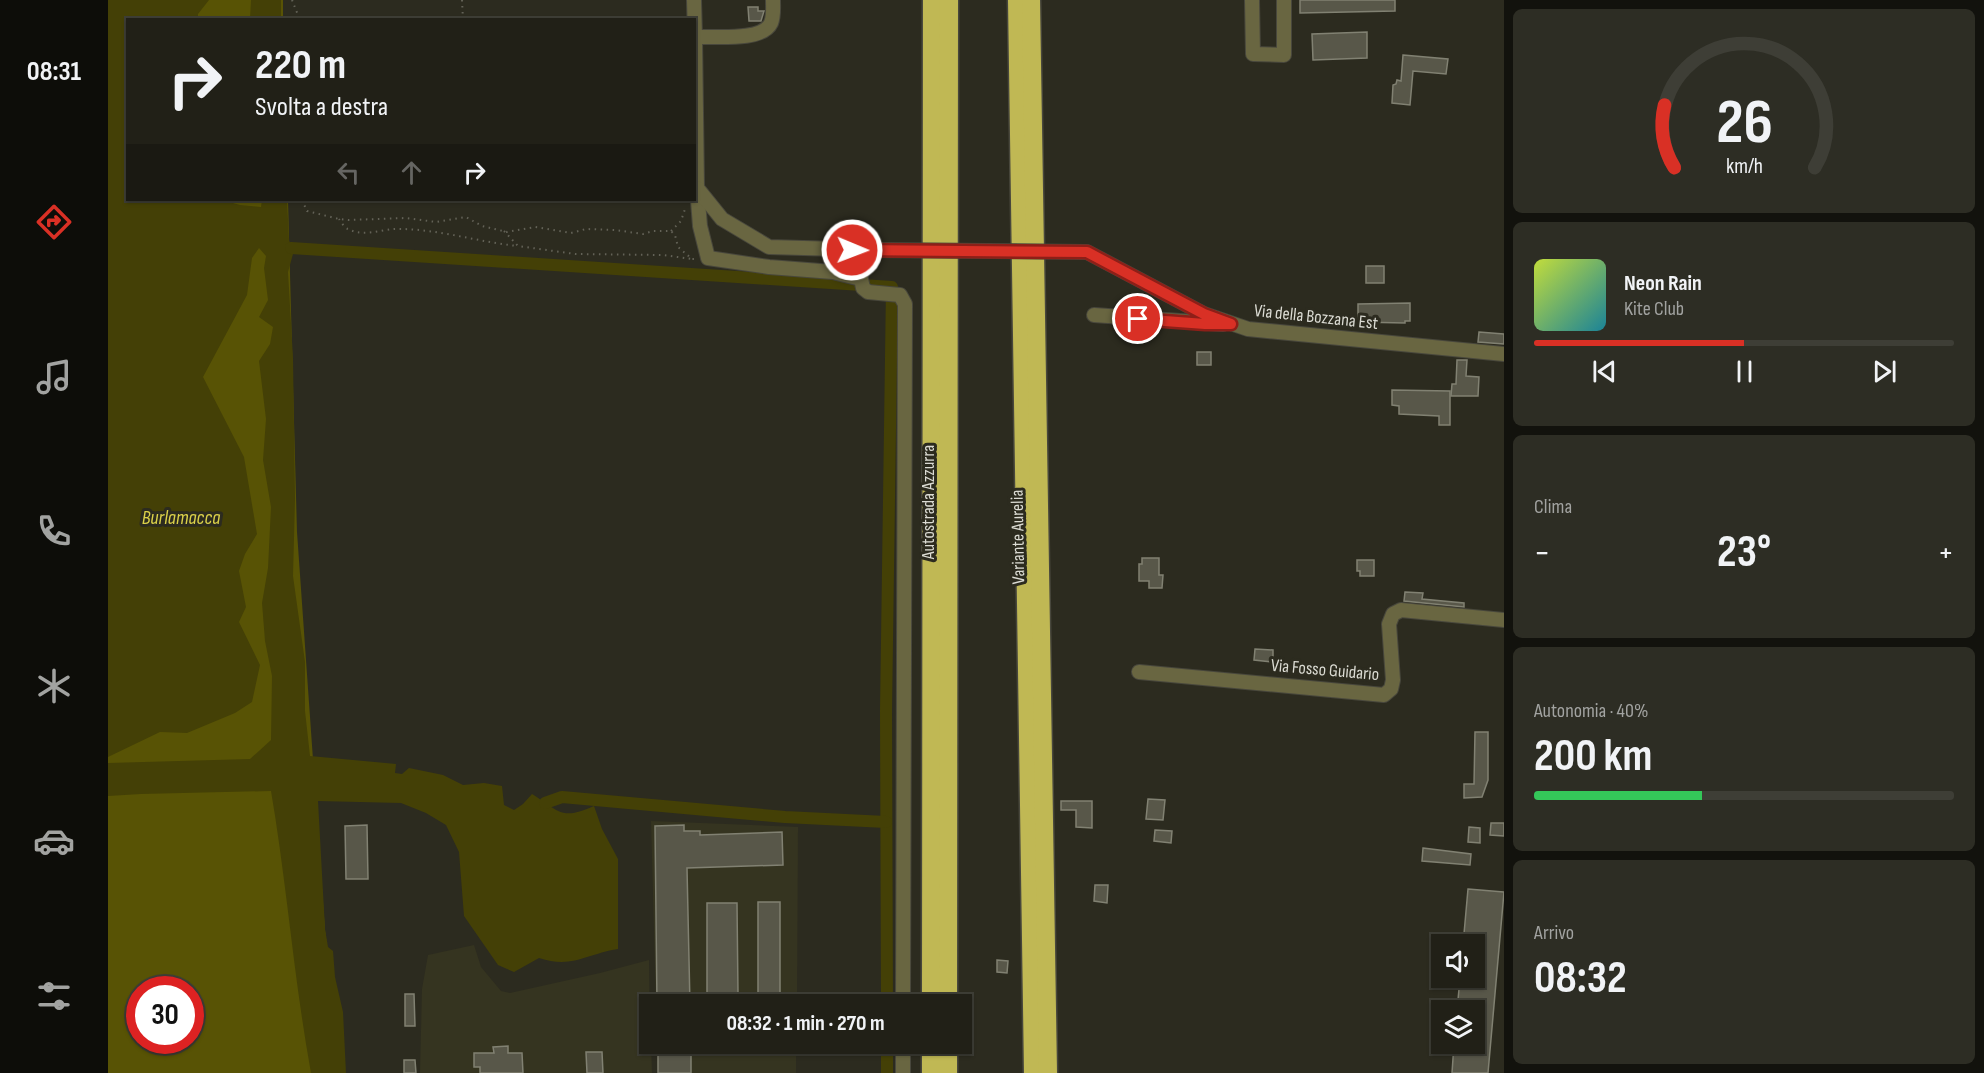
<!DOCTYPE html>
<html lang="it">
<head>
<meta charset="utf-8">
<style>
	:root { --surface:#212017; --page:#2d2d24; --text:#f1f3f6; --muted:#a2a3a1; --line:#3e3e36; --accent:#d93025 }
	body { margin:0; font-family:"Sofia Sans Condensed",sans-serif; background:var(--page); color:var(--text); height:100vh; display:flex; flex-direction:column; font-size:22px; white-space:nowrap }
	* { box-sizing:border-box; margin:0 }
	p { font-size:20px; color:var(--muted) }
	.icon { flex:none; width:33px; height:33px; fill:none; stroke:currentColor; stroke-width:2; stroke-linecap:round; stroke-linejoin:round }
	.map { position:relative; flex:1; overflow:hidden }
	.side { display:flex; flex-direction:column; gap:9px; padding:9px; background:#12120d; width:480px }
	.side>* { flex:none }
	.guide { position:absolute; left:18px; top:18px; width:570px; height:183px; border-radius:0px; box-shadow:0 2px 4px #0004,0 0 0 2px var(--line); background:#212017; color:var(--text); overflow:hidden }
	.buttons { position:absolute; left:1323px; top:934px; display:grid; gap:12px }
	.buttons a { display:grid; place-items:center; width:54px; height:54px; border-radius:0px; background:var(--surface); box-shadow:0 2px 4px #0004,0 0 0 2px var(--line); font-size:30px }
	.speed { position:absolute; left:18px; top:976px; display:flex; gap:12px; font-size:30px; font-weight:700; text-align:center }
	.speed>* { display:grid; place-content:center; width:78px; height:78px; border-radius:50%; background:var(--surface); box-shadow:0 2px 4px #0004,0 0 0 2px var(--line); line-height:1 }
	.speed .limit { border:9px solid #d22; background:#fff; color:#111 }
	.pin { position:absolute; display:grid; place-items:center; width:51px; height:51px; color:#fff; margin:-26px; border:3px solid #fff; border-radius:50%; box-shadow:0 2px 6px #0007 }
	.me { position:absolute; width:66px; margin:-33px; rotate:91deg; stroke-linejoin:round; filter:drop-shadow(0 0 4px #0008) }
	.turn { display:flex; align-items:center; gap:21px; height:126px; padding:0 30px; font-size:27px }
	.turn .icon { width:78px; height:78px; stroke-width:2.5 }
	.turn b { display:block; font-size:42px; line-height:51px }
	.lanes { display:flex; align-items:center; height:57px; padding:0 30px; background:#0003; justify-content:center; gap:30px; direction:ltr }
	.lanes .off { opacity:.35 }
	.big { font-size:45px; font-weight:700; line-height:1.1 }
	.side .card { flex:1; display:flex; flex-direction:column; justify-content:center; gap:9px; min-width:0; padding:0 21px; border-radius:9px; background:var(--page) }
	.side .dial { align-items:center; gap:0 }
	.dial svg { height:156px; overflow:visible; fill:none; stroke:var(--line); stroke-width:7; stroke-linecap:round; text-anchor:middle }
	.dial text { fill:var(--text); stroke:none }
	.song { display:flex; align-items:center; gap:18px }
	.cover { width:72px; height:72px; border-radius:9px; background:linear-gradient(135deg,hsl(70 70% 55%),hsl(190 70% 35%)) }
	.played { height:6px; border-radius:3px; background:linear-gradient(90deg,var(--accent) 50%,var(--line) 50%) }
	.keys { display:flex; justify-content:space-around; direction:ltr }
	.heat { display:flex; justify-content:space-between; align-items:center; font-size:33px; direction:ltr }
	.charge { height:9px; border-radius:4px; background:linear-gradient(90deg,#34c759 40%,var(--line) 0) }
	.trip { position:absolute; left:531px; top:994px; width:333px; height:60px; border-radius:0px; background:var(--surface); box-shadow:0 2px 4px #0004,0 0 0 2px var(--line); font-weight:700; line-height:60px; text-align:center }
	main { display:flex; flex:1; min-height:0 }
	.dock { display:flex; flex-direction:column; width:108px; justify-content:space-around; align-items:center; background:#0d0d09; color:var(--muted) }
	.dock .icon { width:42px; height:42px }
	.dock .selected { color:var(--accent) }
	.dock b { font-size:27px; color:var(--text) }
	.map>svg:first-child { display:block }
	.built { fill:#353420 }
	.green { fill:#585305; fill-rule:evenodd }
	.water { fill:#444006 }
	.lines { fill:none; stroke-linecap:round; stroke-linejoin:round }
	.canal { stroke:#444006; stroke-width:12 }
	.building { fill:#585749; stroke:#818172; stroke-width:1.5 }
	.minor-casing { stroke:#48473c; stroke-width:16 }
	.highway-casing { stroke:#48473c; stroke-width:21 }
	.path { stroke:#636257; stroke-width:2; stroke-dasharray:1.5 4.5; stroke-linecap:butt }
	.minor { stroke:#696641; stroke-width:14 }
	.highway { stroke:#c0b854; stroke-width:18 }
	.minor-bridge-casing { stroke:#48473c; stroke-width:16; stroke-linecap:butt }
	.minor-bridge { stroke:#696641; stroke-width:14 }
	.route-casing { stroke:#8d1f18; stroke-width:15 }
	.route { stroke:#d93025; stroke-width:10 }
	.labels { text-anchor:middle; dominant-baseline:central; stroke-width:6; stroke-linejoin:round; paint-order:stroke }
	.street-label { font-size:18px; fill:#dbdbd3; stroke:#2c2b1f }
	.water-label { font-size:20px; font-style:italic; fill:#dbd149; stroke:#2c2b1f }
</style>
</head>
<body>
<main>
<nav class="dock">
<b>08:31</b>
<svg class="icon selected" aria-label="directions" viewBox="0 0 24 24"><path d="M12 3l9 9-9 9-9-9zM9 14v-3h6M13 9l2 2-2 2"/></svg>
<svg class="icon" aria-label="music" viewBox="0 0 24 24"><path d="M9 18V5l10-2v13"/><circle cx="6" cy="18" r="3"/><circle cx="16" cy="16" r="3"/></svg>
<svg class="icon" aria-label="phone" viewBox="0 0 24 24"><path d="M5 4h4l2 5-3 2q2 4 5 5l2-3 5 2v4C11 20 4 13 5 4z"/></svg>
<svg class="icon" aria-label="climate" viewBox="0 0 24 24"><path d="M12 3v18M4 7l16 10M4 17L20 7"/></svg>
<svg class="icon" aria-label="car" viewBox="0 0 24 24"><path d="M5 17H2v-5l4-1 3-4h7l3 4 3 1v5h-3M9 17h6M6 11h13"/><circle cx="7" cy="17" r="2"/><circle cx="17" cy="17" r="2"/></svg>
<svg class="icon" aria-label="filters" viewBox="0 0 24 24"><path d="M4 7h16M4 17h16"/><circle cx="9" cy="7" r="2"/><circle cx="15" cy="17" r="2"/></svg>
</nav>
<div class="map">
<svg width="1396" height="1073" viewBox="0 0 1396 1073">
	<rect width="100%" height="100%" fill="#2c2b1f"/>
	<g class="built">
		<path d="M543 821 690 827 689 1005H548Z"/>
		<path d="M366 945 373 967 393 991 402 993 492 973 541 960 542 1044H543L544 1073H312L314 989 320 955Z"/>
		<path d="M549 1044H688V1073H550Z"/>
	</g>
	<path class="green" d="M0 0H175V19L20 20V200H180L189 532 217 930 235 1073H0ZM32 990H82V1041H32Z"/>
	<g class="water">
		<path d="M0 0H101L90 14V19L20 20V200H114L132 205 153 207 154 200H179L181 240 185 254 180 272 185 358 187 499 185 576 197 662V711L202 756 288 764 287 773 294 774 301 768 335 775 355 785 376 783 394 786 396 805 406 810 415 804 424 794C451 811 453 821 486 806L494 829 510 859V949C478 954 464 969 431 958L406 972 390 965 356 916 351 852 338 825 318 813 293 803 210 801 217 929 220 947 225 951 227 977 235 1012 238 1073H203C186 980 179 885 163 791L33 794 0 796V763L142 759 163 740 164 676 157 641 154 603 160 568 163 507 155 460 158 419 151 361 162 344 165 327 151 317 160 300 156 268 158 256 151 248 144 258 139 295 95 377 136 457 149 534 137 554 131 571 138 607 131 622 152 665 144 702 127 713 79 733 52 732 0 757Z"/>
		<path d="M143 0H173V19H142Z"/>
	</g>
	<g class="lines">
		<g class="canal">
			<path d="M183 248 784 287 778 711 779 1005"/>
			<path d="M437 803 454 797 677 817 778 822"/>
			<path d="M779 1044V1073"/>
		</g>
	</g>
	<g class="building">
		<path d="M1192 0H1287V11L1192 13Z"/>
		<path d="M640 7H650V11H656L653 21H641Z"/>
		<path d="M1259 32V58L1205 60 1204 34Z"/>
		<path d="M1295 55 1340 59 1338 74 1305 71 1302 105 1284 103 1285 85 1288 84 1289 80 1293 81Z"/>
		<rect x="1258" y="266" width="18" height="17"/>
		<path d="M1302 303V321H1297V323L1250 322V304Z"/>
		<path d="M1371 332 1396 334V344L1370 342Z"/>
		<rect x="1089" y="352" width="14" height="13"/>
		<path d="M1349 360H1359L1358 376 1371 377 1370 396H1343L1344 384H1348Z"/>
		<path d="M1284 390 1342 391V425H1331V416L1291 414V406L1284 405Z"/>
		<path d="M1034 558H1051V575H1055L1054 588H1041V581H1031V564H1034Z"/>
		<path d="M1249 560H1266V576H1252V571H1249Z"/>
		<path d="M1297 592 1315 593 1314 599 1356 603V607L1296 601Z"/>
		<path d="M1147 649 1165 650V662L1146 660Z"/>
		<path d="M1367 732H1380V780L1374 797 1356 798V784H1366Z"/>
		<path d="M1040 799 1057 800 1055 820 1038 819Z"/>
		<path d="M953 801H984V828L968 827V810H953Z"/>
		<path d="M1383 823H1396V836L1382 835Z"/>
		<path d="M259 825 260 879H238L237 826Z"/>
		<path d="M576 825V831H592V835L674 832 675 865 579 868 582 1005H549L547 826Z"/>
		<path d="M1361 827 1372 828V843L1360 842Z"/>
		<path d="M1047 830 1064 831 1063 843 1046 841Z"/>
		<path d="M1315 848 1363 854 1362 865 1314 861Z"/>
		<path d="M987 885H1000L999 903 986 901Z"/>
		<path d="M1360 889 1396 892 1380 1073H1344L1346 1044H1366V1011H1349L1352 978H1366V945H1355Z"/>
		<path d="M650 902H672V993L650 994Z"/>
		<path d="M599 903H629L630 994H599Z"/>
		<path d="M889 960 900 961 899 973 889 972Z"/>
		<path d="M297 994H306L307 1026H297Z"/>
		<rect x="550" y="1044" width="33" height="29"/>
		<path d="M400 1046V1053H414L415 1073H372V1067H366V1053H386L385 1047Z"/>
		<path d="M478 1052H494L495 1073H479Z"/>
		<path d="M296 1060H307L308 1073H296Z"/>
	</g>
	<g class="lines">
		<defs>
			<g id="minor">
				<path d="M586 0 587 37"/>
				<path d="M665 0C665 8 666 16 663 23 654 42 606 36 587 37L589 188 592 226 600 258 661 267 725 272 753 279 755 288 760 292 792 295 797 304 795 1005"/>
				<path d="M1144 0 1145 54 1176 55V0"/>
				<path d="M589 188 614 219 661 247 764 250"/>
				<path d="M979 252 1096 314 1140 329 1396 354"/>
				<path d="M986 315 1115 324"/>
				<path d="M1031 672 1276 695 1283 689 1285 680 1281 624 1285 614 1293 610 1396 620"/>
				<path d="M795 1073V1044"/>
			</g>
			<g id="highway">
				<path d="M909 0 925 1073"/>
				<path d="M923 0 940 1073"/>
				<path d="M823 1005 824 0"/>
				<path d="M840 1005 841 0"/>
				<path d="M823 1073V1044"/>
				<path d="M840 1073V1044"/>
			</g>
		</defs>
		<use href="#minor" class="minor-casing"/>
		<use href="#highway" class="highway-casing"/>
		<g class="path">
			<path d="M184 0 192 20"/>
			<path d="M354 0 355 20"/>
			<path d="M194 200 199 211 231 219 241 220 298 218 328 222 358 217 374 226 399 232 427 227 463 233 478 229 507 230 535 234 545 231H563L567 235 570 247 584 259H589"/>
			<path d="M231 219C233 222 237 228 240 229 255 237 271 230 286 229 328 228 369 242 410 246"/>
			<path d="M396 231 410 246 467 254 555 255 584 259"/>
			<path d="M563 231 573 221 577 209"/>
		</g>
		<use href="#minor" class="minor"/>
		<use href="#highway" class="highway"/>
		<defs>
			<path id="minor-bridge" d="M764 250 979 252"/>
		</defs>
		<use href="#minor-bridge" class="minor-bridge-casing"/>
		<use href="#minor-bridge" class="minor-bridge"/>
	</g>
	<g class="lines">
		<defs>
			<path id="route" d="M744 250 979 252 1096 314 1123 324H1097L1030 319"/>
		</defs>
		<use href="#route" class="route-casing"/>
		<use href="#route" class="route"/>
	</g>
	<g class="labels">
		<g class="street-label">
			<text transform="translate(1208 317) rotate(6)">Via della Bozzana Est</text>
			<text transform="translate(820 502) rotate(-90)">Autostrada Azzurra</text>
			<text transform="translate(910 537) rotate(-91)">Variante Aurelia</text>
			<text transform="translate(1217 670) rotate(5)">Via Fosso Guidario</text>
		</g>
		<g class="water-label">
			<text x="73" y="518">Burlamacca</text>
		</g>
	</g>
</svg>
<div class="buttons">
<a><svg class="icon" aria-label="sound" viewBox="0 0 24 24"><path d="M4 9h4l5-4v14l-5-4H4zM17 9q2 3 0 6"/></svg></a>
<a><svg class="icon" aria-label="layers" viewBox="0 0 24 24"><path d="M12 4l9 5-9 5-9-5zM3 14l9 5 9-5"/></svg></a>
</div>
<div class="speed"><div class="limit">30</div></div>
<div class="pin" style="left:1030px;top:319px;background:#d93025"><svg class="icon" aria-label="arrive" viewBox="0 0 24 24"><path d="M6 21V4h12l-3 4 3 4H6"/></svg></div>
<svg class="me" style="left:744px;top:250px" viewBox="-20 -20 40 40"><circle r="17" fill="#d93025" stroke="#fff" stroke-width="3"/><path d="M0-11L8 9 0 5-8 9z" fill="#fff"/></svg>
<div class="trip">08:32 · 1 min · 270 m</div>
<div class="guide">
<div class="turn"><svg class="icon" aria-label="right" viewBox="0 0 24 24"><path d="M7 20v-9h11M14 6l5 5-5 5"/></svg><div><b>220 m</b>Svolta a destra</div></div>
<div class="lanes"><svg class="icon off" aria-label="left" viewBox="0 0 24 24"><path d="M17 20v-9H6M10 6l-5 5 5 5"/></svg><svg class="icon off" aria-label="ahead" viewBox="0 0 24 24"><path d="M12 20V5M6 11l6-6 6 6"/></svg><svg class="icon" aria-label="right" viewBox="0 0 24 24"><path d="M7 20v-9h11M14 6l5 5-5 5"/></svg></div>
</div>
</div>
<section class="side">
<div class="card dial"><svg viewBox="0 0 100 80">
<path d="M14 69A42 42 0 1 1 86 69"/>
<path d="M14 69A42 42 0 0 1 9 37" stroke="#d93025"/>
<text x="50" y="56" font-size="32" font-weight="700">26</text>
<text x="50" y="72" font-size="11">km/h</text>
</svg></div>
<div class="card">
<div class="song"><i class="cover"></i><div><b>Neon Rain</b><p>Kite Club</p></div></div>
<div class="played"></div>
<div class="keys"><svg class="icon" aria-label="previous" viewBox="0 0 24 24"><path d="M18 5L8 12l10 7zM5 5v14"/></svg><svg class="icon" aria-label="pause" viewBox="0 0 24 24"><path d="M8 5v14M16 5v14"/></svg><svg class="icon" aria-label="next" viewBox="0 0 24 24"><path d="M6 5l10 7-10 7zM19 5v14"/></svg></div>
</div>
<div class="card"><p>Clima</p>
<div class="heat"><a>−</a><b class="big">23°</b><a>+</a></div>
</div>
<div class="card"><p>Autonomia · 40%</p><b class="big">200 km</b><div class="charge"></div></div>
<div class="card"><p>Arrivo</p><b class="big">08:32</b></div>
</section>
</main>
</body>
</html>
